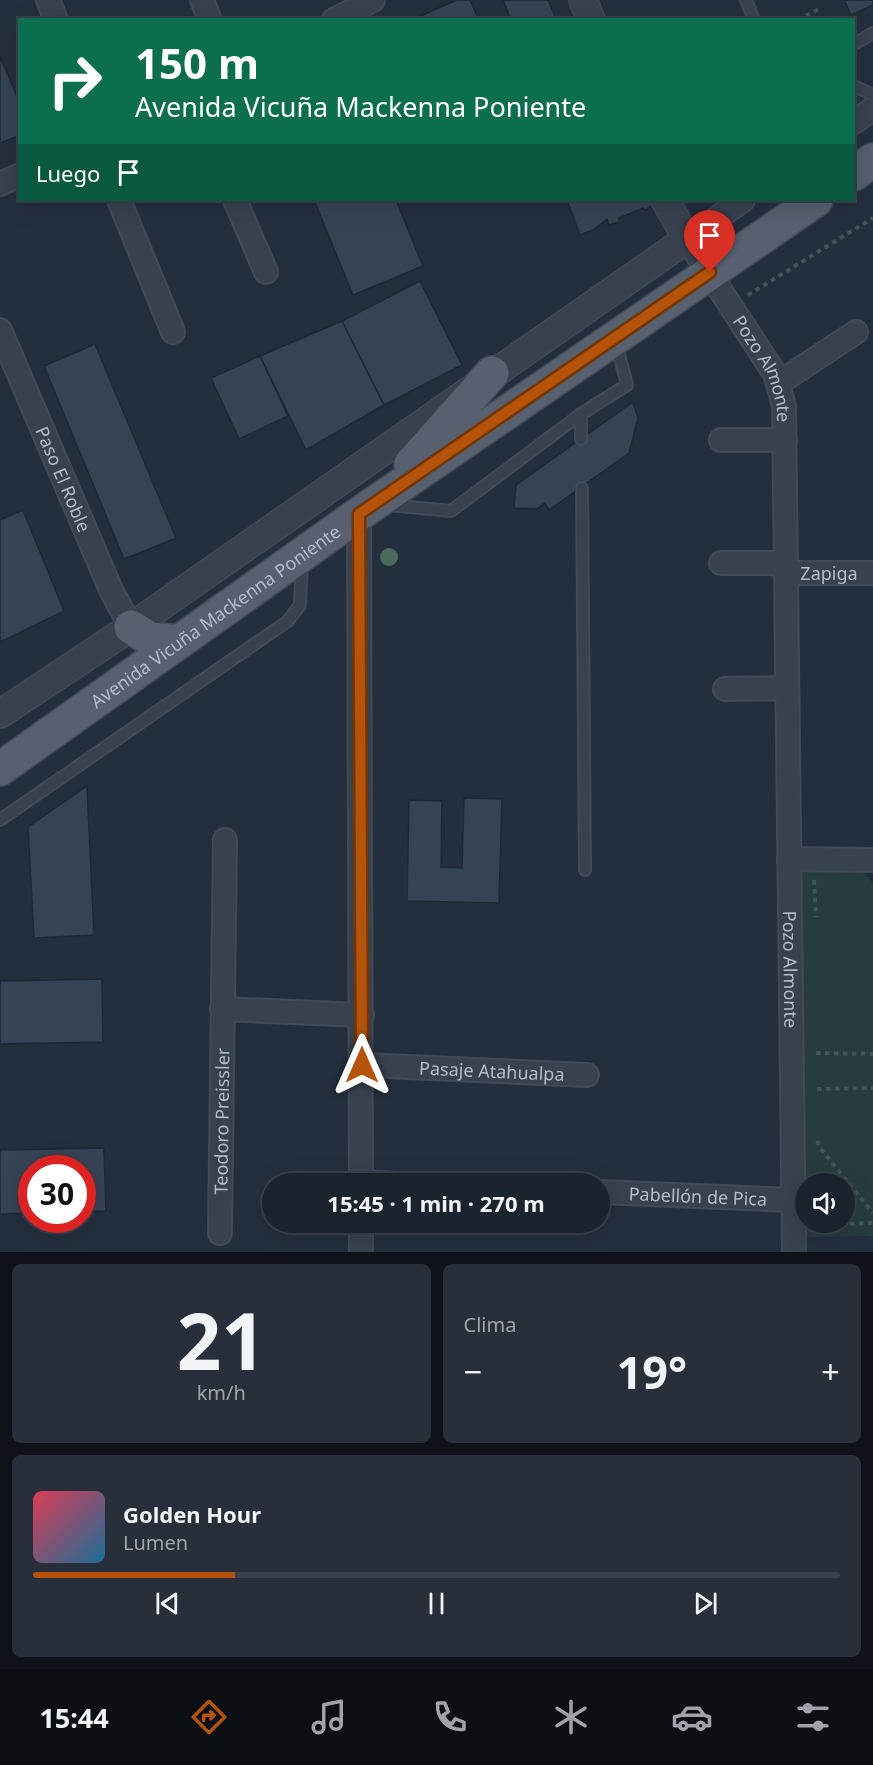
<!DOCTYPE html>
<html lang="es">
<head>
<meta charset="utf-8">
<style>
	:root { --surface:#1b232e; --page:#282f3a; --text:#f1f3f6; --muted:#a0a4aa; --line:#39404a; --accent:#b45309 }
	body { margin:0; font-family:"Noto Sans",sans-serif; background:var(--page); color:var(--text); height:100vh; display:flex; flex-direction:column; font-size:22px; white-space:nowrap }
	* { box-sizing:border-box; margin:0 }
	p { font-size:20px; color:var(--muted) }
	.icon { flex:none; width:33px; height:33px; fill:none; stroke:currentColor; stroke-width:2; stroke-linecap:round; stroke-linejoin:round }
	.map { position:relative; height:1252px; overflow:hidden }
	.details { display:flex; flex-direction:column; gap:12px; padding:12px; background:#0f1319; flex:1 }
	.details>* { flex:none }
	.banner { position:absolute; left:18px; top:18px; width:837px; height:183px; border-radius:0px; box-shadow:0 6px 24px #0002,0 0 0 2px var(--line); background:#0b6e4f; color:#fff; overflow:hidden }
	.buttons { position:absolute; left:795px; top:1173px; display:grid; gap:12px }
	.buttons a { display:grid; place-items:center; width:60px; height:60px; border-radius:50%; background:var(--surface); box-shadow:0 6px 24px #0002,0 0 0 2px var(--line); font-size:30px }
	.speed { position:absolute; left:18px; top:1155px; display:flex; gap:12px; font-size:30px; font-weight:700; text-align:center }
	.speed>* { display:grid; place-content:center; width:78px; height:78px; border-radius:50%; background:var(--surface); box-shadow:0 6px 24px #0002,0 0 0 2px var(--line); line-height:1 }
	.speed .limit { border:9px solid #d22; background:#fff; color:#111 }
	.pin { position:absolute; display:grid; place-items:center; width:51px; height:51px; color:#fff; margin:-62px -26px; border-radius:50% 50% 50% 0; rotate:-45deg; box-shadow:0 0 6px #0007 }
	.pin .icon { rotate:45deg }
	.me { position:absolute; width:66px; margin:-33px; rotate:0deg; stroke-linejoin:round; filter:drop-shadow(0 0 4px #0008) }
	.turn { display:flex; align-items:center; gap:21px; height:126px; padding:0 18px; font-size:27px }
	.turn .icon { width:78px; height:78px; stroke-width:2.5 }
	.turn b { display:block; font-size:42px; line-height:51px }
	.then { display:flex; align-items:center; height:57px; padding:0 18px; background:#0003; gap:12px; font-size:22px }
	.big { font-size:45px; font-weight:700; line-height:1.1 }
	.details .widget { flex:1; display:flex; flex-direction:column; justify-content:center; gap:9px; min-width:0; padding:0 21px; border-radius:9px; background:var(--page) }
	.details .dial { align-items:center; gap:0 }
	.dial b { font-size:78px; line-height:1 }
	.song { display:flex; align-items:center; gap:18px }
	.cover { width:72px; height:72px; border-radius:9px; background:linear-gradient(135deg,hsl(350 70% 55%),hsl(200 70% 35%)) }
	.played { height:6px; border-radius:3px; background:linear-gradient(90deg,var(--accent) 25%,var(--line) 25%) }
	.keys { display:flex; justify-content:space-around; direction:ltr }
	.heat { display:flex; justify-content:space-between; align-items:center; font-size:33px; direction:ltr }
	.details .tiles { flex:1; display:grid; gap:12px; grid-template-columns:1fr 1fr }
	.widget:last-child { grid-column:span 2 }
	.trip { position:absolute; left:262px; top:1173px; width:348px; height:60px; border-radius:30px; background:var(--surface); box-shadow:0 6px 24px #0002,0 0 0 2px var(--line); font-weight:700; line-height:60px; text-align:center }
	.tab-bar { display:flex; height:96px; justify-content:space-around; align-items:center; background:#0b0e12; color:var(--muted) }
	.tab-bar .icon { width:42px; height:42px }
	.tab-bar .selected { color:var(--accent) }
	.tab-bar b { font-size:27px; color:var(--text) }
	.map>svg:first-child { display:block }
	.green { fill:#263c3f; fill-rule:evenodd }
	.building { fill:#364354; stroke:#1f2835; stroke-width:1.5 }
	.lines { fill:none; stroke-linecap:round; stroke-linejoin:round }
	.service-casing { stroke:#414a57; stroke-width:14 }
	.minor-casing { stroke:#414a57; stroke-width:26 }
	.tertiary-casing { stroke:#414a57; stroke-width:30 }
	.primary-casing { stroke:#414a57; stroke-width:36 }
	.path { stroke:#3f5557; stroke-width:4; stroke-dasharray:4.5 4.5; stroke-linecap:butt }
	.service { stroke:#38414e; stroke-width:10 }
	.minor { stroke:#38414e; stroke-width:22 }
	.tertiary { stroke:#38414e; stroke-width:27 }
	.primary { stroke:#56606e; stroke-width:33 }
	.tree { fill:#4b6a5d }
	.route-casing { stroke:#753606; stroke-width:15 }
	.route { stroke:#b45309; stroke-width:10 }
	.labels { text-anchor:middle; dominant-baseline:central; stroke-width:6; stroke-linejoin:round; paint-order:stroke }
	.street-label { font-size:18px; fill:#b4bcc9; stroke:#1d2633 }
</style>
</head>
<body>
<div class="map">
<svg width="873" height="1252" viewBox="0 0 873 1252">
	<rect width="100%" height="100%" fill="#242f3e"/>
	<path class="green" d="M859 867 873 883V1236L801 1237 799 969 802 868ZM806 1184H844V1222H806Z"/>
	<g class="building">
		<path d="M457 0H470L479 20H411Z"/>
		<path d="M503 0H548L557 20H511Z"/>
		<path d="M844 0H873V5L851 15Z"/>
		<path d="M0 56 20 104V135L0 143Z"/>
		<path d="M314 200H396L423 266 353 295Z"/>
		<path d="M567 200H650L652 205 646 210 643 208 619 218V222L609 225 607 219 593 230 580 235Z"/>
		<path d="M420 281 462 365 384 405 342 321Z"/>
		<path d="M342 321 384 405 306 450 260 356Z"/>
		<path d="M95 344 176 538 124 559 44 366Z"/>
		<path d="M260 356 288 416 239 439 211 378Z"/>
		<path d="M633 402 638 418 629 453 549 510 545 503 537 509 514 508 516 485Z"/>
		<path d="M23 510 64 611 0 642V520Z"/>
		<path d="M87 786 94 935 34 938 28 827Z"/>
		<path d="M464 798 502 799 499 903 407 901 409 800 442 801 441 867 462 868Z"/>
		<path d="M102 979 103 1042 0 1044V981Z"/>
		<path d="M104 1148 106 1211 82 1212V1168H32V1213L0 1214V1150Z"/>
	</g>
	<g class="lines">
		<defs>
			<g id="service">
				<path d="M746 0 754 20"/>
				<path d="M854 44 873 33"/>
				<path d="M854 86 873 95"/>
				<path d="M581 439V414"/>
				<path d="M582 488 585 870"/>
				<path d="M388 505 451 511 581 414 627 385 616 343"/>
				<path d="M0 820 288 621 300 605 302 561"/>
			</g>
			<g id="minor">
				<path d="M48 0 56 20"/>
				<path d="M202 0 210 20"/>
				<path d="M334 20 373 0"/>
				<path d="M854 122 873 109"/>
				<path d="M0 184 20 175"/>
				<path d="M119 200 173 332"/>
				<path d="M235 200 266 272"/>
				<path id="s1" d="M743 200 687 239 775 374 784 406 794 1252"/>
				<path id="s2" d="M0 330 111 590 131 627"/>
				<path d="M779 383 856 332"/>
				<path d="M721 440H785"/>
				<path d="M359 514 361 1184"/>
				<path d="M721 563H785"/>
				<path id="s3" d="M785 573H873"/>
				<path d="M725 689 787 688"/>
				<path d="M789 859 873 860"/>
				<path d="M222 1009 362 1015"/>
				<path id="s4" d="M362 1065 587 1075"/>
				<path d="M361 1182 397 1184"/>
				<path id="s5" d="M600 1192 794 1200"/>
				<path id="s6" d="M220 1233 225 840"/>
				<path d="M361 1252V1222"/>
			</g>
			<g id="tertiary">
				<path d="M583 0 591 20"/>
				<path d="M0 714 131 627 687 239 665 200"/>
			</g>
			<g id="primary">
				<path d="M854 174 873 160"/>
				<path d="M411 464 492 373"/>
				<path d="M131 627 150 639 179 642"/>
				<path id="s7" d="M0 769 359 514 816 200"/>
			</g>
		</defs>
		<use href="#service" class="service-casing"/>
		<use href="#minor" class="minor-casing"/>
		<use href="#tertiary" class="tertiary-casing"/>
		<use href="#primary" class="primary-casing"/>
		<g class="path">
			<path d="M798 20 821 8"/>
			<path d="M748 295 873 218"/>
			<path d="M814 880 816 917"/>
			<path d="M816 1053 873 1054"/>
			<path d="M817 1089 873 1088"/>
			<path d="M817 1141 820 1148 873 1213"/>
			<path d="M814 1225 873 1223"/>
		</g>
		<use href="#service" class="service"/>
		<use href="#minor" class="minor"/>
		<use href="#tertiary" class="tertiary"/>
		<use href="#primary" class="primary"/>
	</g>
	<circle class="tree" cx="389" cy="557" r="9"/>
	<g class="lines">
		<defs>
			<path id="route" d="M362 1065 359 514 710 272"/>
		</defs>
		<use href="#route" class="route-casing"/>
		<use href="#route" class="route"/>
	</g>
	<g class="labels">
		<g class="street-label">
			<text stroke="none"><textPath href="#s1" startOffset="220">Pozo Almonte</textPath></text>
			<text stroke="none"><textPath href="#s2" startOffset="162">Paso El Roble</textPath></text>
			<text stroke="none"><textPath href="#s3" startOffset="44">Zapiga</textPath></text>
			<text stroke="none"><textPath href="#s7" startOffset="264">Avenida Vicuña Mackenna Poniente</textPath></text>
			<text stroke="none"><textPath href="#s1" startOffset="826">Pozo Almonte</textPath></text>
			<text stroke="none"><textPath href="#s4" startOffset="130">Pasaje Atahualpa</textPath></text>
			<text stroke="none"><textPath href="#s6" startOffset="112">Teodoro Preissler</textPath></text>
			<text stroke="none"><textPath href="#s5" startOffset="98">Pabellón de Pica</textPath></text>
		</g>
	</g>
</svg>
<div class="buttons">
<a><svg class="icon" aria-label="sound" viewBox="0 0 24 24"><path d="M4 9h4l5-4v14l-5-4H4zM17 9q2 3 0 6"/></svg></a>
</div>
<div class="speed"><div class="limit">30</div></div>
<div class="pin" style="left:710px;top:272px;background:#d93025"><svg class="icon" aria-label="arrive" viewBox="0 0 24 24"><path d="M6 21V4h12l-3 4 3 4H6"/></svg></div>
<svg class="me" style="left:362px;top:1065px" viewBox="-20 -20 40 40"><path d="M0-17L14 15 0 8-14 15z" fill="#b45309" stroke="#fff" stroke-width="4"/></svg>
<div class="trip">15:45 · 1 min · 270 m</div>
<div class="banner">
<div class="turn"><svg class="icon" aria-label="right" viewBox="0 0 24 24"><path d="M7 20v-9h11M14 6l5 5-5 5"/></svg><div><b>150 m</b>Avenida Vicuña Mackenna Poniente</div></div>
<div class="then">Luego<svg class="icon" aria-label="arrive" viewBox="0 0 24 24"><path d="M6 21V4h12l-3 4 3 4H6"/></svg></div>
</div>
</div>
<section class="details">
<div class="tiles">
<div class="widget dial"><b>21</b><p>km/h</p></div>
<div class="widget"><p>Clima</p>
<div class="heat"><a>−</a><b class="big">19°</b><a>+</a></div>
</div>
<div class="widget">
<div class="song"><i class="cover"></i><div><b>Golden Hour</b><p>Lumen</p></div></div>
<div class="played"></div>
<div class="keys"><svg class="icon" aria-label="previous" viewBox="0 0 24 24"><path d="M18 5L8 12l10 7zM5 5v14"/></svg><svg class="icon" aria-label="pause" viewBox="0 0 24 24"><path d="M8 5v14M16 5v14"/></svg><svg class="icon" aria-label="next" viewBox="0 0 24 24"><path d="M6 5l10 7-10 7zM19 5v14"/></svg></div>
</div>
</div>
</section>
<nav class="tab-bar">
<b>15:44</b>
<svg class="icon selected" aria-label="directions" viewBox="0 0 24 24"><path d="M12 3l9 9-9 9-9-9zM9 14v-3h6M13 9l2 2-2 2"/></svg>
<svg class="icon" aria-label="music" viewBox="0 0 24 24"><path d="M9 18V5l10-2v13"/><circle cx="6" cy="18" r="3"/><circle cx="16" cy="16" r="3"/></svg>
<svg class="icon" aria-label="phone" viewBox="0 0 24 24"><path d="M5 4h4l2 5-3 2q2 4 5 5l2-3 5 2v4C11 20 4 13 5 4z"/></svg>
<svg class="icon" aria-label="climate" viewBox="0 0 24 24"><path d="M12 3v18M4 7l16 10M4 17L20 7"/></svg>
<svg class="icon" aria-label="car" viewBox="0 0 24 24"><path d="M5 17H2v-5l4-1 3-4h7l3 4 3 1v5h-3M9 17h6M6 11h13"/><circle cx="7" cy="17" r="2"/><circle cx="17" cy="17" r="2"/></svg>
<svg class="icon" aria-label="filters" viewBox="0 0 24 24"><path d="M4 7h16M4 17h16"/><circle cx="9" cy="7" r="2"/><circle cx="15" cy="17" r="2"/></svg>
</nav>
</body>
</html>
